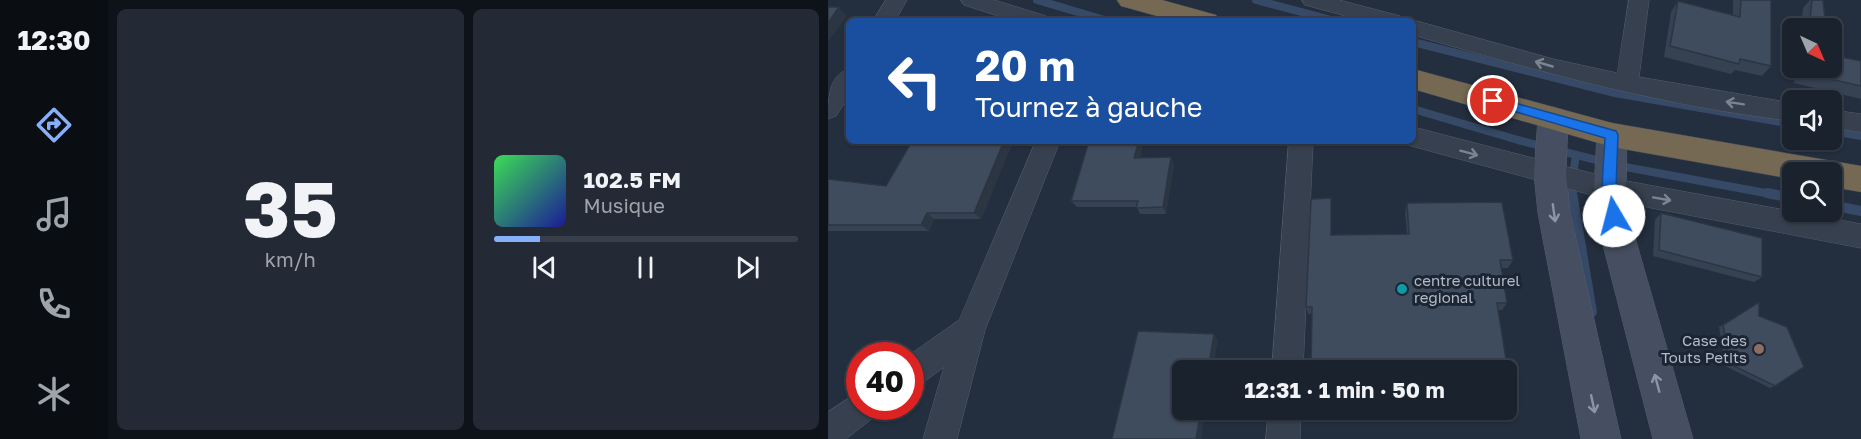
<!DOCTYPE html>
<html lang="fr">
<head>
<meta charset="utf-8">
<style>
	:root { --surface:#1a222e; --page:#232a36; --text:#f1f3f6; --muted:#9fa4aa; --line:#383f4a; --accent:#87b0fb }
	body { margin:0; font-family:"Golos Text",sans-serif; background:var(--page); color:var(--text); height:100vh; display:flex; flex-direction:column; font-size:22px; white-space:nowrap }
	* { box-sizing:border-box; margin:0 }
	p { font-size:20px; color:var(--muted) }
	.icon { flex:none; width:33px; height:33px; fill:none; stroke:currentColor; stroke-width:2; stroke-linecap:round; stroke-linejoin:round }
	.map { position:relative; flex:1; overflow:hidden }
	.details { display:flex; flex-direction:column; gap:9px; padding:9px; background:#0e1319; width:720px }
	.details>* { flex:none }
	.hud { position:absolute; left:18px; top:18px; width:570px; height:126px; border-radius:9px; box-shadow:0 2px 4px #0004,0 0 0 2px var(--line); background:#1a4fa0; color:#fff; overflow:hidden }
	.needle { width:39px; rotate:136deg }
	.controls { position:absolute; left:954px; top:18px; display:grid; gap:12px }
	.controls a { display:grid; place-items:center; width:60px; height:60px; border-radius:9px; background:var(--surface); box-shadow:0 2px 4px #0004,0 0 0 2px var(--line); font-size:30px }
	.speed { position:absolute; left:18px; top:342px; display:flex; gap:12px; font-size:30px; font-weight:700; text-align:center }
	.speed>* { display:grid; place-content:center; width:78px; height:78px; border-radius:50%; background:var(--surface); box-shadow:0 2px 4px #0004,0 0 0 2px var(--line); line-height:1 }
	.speed .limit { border:9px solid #d22; background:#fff; color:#111 }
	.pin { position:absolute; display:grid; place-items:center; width:51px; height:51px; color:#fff; margin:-26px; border:3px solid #fff; border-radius:50%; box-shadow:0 2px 6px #0007 }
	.me { position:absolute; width:66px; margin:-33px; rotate:352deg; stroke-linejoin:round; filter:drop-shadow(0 0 4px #0008) }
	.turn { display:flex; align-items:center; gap:21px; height:126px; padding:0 30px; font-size:27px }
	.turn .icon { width:78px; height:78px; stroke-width:2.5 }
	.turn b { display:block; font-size:42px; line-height:51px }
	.details .card { flex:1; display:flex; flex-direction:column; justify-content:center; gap:9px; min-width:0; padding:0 21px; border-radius:9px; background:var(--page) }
	.details .dial { align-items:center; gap:0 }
	.dial b { font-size:78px; line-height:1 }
	.song { display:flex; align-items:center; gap:18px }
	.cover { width:72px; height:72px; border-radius:9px; background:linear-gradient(135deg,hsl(130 70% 55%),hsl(240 70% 35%)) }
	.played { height:6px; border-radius:3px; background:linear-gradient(90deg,var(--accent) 15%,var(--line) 15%) }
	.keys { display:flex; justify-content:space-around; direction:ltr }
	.details .tiles { flex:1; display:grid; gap:9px; grid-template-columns:repeat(2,1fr) }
	.trip { position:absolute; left:344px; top:360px; width:345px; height:60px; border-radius:9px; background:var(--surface); box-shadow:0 2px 4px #0004,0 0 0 2px var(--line); font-weight:700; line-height:60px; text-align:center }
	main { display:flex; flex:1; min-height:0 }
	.tabs { display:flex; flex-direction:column; width:108px; justify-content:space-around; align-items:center; background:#0a0e12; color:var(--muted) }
	.tabs .icon { width:42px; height:42px }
	.tabs .current { color:var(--accent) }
	.tabs b { font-size:27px; color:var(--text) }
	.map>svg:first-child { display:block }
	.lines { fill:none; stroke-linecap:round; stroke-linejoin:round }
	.stream-far1 { stroke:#364966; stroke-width:8 }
	.stream { stroke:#364966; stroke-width:10 }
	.street-casing { stroke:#555e6c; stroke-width:1 }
	.secondary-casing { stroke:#555e6c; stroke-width:1 }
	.highway-casing { stroke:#424b59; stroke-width:1 }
	.street { fill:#37404e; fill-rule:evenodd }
	.secondary { fill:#454f61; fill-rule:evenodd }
	.highway { fill:#756954; fill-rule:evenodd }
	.wall { fill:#364151 }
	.shaded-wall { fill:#2c3542 }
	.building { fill:#3f4c5e; stroke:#2c3542; stroke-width:1.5 }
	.oneway { stroke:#7b8492 }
	.oneway2 { stroke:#8c95a5 }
	.route { fill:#1a73e8; stroke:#114b97; stroke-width:1.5 }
	.culture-dot { fill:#0f9aa8; stroke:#1c2533; stroke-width:2 }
	.education-dot { fill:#8d6e63; stroke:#1c2533; stroke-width:2 }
	.labels { text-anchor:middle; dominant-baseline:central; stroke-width:6; stroke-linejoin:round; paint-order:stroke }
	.poi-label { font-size:15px; fill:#b3bbc9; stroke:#1c2533; text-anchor:start }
</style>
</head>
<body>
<main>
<nav class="tabs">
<b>12:30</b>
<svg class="icon current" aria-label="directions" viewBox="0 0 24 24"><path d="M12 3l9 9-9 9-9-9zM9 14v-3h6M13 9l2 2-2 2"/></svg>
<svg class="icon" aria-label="music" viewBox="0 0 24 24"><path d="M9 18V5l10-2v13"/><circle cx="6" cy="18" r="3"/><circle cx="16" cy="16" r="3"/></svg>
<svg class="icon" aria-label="phone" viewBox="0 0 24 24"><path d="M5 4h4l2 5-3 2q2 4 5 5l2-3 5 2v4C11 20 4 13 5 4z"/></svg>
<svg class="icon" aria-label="climate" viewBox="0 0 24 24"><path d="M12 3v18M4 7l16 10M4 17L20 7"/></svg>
</nav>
<section class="details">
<div class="tiles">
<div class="card dial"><b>35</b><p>km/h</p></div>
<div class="card">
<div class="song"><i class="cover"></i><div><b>102.5 FM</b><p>Musique</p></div></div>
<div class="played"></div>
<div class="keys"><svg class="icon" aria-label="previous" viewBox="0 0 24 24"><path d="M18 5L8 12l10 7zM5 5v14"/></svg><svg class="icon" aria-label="pause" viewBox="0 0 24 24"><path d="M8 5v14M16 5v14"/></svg><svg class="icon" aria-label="next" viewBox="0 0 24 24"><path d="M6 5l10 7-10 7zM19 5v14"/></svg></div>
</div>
</div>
</section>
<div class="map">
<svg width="1033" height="439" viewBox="0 0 1033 439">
	<rect width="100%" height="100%" fill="#232e3e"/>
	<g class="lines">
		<g class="stream-far1">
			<path d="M209 0 280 21"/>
			<path d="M428 0 507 21"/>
			<path d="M585 42 787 93 964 124"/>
			<path d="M585 109 690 140 792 166 948 195"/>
			<path d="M1004 131 1033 136"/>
			<path d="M744 195 743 188 748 155"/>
		</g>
		<g class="stream">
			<path d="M744 193 764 312"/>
			<path d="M939 193 964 198"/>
			<path d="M1004 205 1033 211"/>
		</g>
		<defs>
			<g id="street">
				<path d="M58 0H79L67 21H45Z"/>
				<path d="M133 0H166L218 16 221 21H186L136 5Z"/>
				<path d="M474 0H511L572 16 575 21H536L477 5Z"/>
				<path d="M801 0H821L811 77 964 103V121C835 106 710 71 585 35V21H580L585 20 725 59 789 73Z"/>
				<path d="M21 69V96L8 116 0 119C0 100 0 75 21 69Z"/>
				<path d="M1004 110 1033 114V132L1004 128Z"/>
				<path d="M585 127 782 178 1033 224V248L782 200 576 144 575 141H585Z"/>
				<path d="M208 141H232L157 330 129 439H95L116 367 93 384 82 388V356H80L131 320Z"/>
				<path d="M461 141H485L475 370H444Z"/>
				<path d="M32 391V406H51L46 417 18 439H0V412Z"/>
				<path d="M441 410H473L472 439H438Z"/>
			</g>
			<g id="secondary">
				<path d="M725 107 735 110 740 118 738 174 742 213 793 439H753L710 213 706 174 710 118 715 110Z"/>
				<path d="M784 123 795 127 799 135 798 189 808 241 865 439H825L774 241 766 189 769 135 773 127Z"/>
			</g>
			<g id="highway">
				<path d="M289 0H334L388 15 392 21H347L293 6Z"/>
				<path d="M585 69 784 123 1033 166V192L1004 187V172H964V179L784 147 585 89Z"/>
			</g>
		</defs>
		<use href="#street" class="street-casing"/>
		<use href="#secondary" class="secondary-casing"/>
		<use href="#highway" class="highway-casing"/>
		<use href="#street" class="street"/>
		<use href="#secondary" class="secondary"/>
		<use href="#highway" class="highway"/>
	</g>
	<g class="wall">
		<path d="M905 0H943V66L934 76 907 70 903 74 836 57 843 12 850 1 905 15Z"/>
		<path d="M982 0H995L998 28H973L975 8Z"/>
		<path d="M1033 61V99L966 83 968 68H1004Z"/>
		<path d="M84 141H185L153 219H106L101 231H0V179L58 186Z"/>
		<path d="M261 141H311L314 147 312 158 346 164 338 214H312L309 207H249L243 201Z"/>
		<path d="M579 203 685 260 680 268H673L679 303 674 310H670L680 372 678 374V370L484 314H480L478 307 504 235 579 234 577 213Z"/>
		<path d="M833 213 934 277 926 282 825 256 827 220Z"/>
		<path d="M931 302V316L947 386 942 388 897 366 891 327Z"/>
	</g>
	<g class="shaded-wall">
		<path d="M11 7 19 16 0 42V23Z"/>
		<path d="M176 141H185L153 219 146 213Z"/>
		<path d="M311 141 314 147 310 165 306 158Z"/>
		<path d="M343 157 346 164 338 214 335 207Z"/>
		<path d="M99 213 106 219 101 231 93 225Z"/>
		<path d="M386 334 390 340 385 370H380Z"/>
		<path d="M373 410H378L373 439H368Z"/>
	</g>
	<g class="building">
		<path d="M913 0H943V66L912 59 911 64 842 46 850 1 912 17Z"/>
		<path d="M984 0H995L998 28H981Z"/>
		<path d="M0 7H11L0 23Z"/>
		<path d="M1004 55 1033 61V86L976 73V68H1004Z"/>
		<path d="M84 141H176L146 213H99L93 225H0V179L58 186Z"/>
		<path d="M261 141H311L306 158 343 157 335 207 308 208 310 201H243Z"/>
		<path d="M503 198V235L581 234 579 203 674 202 685 260H672L679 303H669L680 372H678V370H483L484 307H478L483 199Z"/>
		<path d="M833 213 934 238V277L831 250Z"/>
		<path d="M931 302V316L959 327 976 367 947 386 902 364 895 325Z"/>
		<path d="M310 331 386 334 380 370H354V410H373L368 439H284Z"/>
	</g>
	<defs><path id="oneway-shaft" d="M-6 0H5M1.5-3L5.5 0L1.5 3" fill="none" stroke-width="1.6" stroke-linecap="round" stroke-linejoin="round" transform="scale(1.5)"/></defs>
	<g class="oneway">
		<use href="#oneway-shaft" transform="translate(716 64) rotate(-164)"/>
		<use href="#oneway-shaft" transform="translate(907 103) rotate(-171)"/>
		<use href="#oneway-shaft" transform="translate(641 153) rotate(15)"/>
		<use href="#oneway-shaft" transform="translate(834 199) rotate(10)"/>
	</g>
	<g class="oneway2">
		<use href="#oneway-shaft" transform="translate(726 213) rotate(82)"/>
		<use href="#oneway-shaft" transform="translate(829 383) rotate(-105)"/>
		<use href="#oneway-shaft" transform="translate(765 404) rotate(78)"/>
	</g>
	<path class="route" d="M665 97 788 131 790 135 788 189 793 216 791 220H781C770 196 776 164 777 138L661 104V98Z"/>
	<circle class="culture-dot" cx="574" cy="289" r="6"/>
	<circle class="education-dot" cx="931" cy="349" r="6"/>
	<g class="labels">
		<g class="poi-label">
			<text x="586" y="280">centre culturel<tspan x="586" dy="17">regional</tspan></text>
			<text x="919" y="340" text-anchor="end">Case des<tspan x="919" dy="17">Touts Petits</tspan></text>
		</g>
	</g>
</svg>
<div class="controls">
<a><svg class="needle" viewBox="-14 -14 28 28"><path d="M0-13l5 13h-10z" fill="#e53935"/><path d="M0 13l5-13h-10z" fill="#9fa4aa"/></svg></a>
<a><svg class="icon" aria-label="sound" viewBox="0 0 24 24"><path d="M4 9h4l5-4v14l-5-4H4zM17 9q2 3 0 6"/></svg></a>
<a><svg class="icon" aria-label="search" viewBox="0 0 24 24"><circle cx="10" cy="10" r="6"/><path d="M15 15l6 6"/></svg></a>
</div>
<div class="speed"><div class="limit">40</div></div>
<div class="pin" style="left:665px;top:101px;background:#d93025"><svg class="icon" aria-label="arrive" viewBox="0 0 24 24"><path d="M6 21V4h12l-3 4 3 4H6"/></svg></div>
<svg class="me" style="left:786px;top:216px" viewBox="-20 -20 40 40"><circle r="19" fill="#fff"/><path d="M0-13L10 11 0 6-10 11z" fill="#1a73e8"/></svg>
<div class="trip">12:31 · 1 min · 50 m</div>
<div class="hud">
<div class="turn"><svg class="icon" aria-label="left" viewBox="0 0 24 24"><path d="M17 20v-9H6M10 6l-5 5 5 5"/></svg><div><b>20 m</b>Tournez à gauche</div></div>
</div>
</div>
</main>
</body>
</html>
